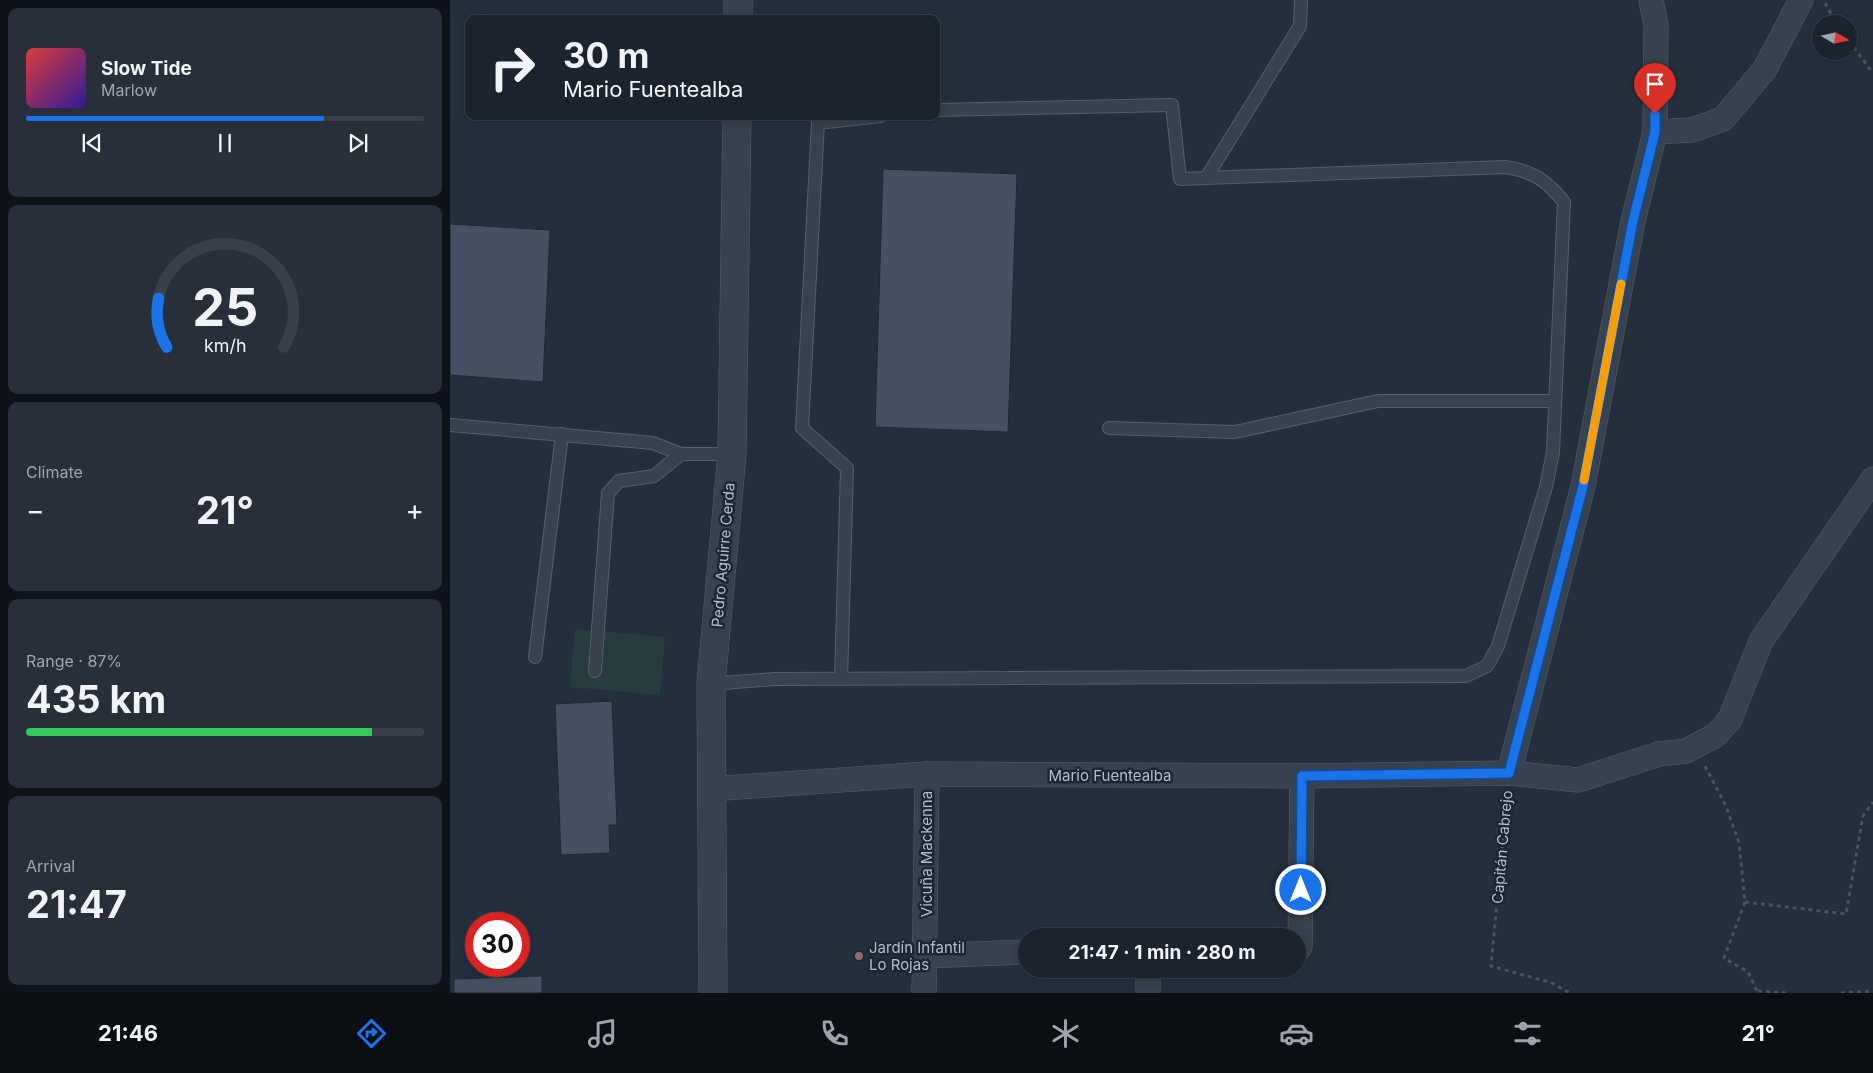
<!DOCTYPE html>
<html lang="en">
<head>
<meta charset="utf-8">
<style>
	:root { --surface:#1b232e; --page:#282f3a; --text:#f1f3f6; --muted:#a0a4aa; --line:#39404a; --accent:#1a73e8 }
	body { margin:0; font-family:Inter,sans-serif; background:var(--page); color:var(--text); height:100vh; display:flex; flex-direction:column; font-size:19px; white-space:nowrap }
	* { box-sizing:border-box; margin:0 }
	p { font-size:16px; color:var(--muted) }
	.icon { flex:none; width:28px; height:28px; fill:none; stroke:currentColor; stroke-width:2; stroke-linecap:round; stroke-linejoin:round }
	.map { position:relative; flex:1; overflow:hidden }
	.panel { display:flex; flex-direction:column; gap:8px; padding:8px; background:#0f1319; width:450px }
	.panel>* { flex:none }
	.hud { position:absolute; left:15px; top:15px; width:475px; height:105px; border-radius:10px; box-shadow:0 2px 12px #0003,0 0 0 1px var(--line); background:#1b232e; color:var(--text); overflow:hidden }
	.needle { width:32px; rotate:99deg }
	.controls { position:absolute; left:1362px; top:15px; display:grid; gap:10px }
	.controls a { display:grid; place-items:center; width:45px; height:45px; border-radius:50%; background:var(--surface); box-shadow:0 2px 12px #0003,0 0 0 1px var(--line); font-size:25px }
	.speed { position:absolute; left:15px; top:912px; display:flex; gap:10px; font-size:25px; font-weight:700; text-align:center }
	.speed>* { display:grid; place-content:center; width:65px; height:65px; border-radius:50%; background:var(--surface); box-shadow:0 2px 12px #0003,0 0 0 1px var(--line); line-height:1 }
	.speed .limit { border:8px solid #d22; background:#fff; color:#111 }
	.pin { position:absolute; display:grid; place-items:center; width:42px; height:42px; color:#fff; margin:-51px -21px; border-radius:50% 50% 50% 0; rotate:-45deg; box-shadow:0 0 5px #0007 }
	.pin .icon { rotate:45deg }
	.me { position:absolute; width:55px; margin:-28px; rotate:0deg; stroke-linejoin:round; filter:drop-shadow(0 0 4px #0008) }
	.turn { display:flex; align-items:center; gap:18px; height:105px; padding:0 15px; font-size:22px }
	.turn .icon { width:65px; height:65px; stroke-width:2.5 }
	.turn b { display:block; font-size:35px; line-height:42px }
	.big { font-size:38px; font-weight:700; line-height:1.1 }
	.panel .tile { flex:1; display:flex; flex-direction:column; justify-content:center; gap:8px; min-width:0; padding:0 18px; border-radius:10px; background:var(--page) }
	.panel .dial { align-items:center; gap:0 }
	.dial svg { height:130px; overflow:visible; fill:none; stroke:var(--line); stroke-width:7; stroke-linecap:round; text-anchor:middle }
	.dial text { fill:var(--text); stroke:none }
	.song { display:flex; align-items:center; gap:15px }
	.cover { width:60px; height:60px; border-radius:8px; background:linear-gradient(135deg,hsl(0 70% 55%),hsl(250 70% 35%)) }
	.played { height:5px; border-radius:2px; background:linear-gradient(90deg,var(--accent) 75%,var(--line) 75%) }
	.keys { display:flex; justify-content:space-around; direction:ltr }
	.heat { display:flex; justify-content:space-between; align-items:center; font-size:28px; direction:ltr }
	.charge { height:8px; border-radius:4px; background:linear-gradient(90deg,#34c759 87%,var(--line) 0) }
	.trip { position:absolute; left:568px; top:928px; width:288px; height:50px; border-radius:25px; background:var(--surface); box-shadow:0 2px 12px #0003,0 0 0 1px var(--line); font-weight:700; line-height:50px; text-align:center }
	.tabs { display:flex; height:80px; justify-content:space-around; align-items:center; background:#0b0e12; color:var(--muted) }
	.tabs .icon { width:35px; height:35px }
	.tabs .selected { color:var(--accent) }
	.tabs b { font-size:22px; color:var(--text) }
	main { display:flex; flex:1; min-height:0 }
	.map>svg:first-child { display:block }
	.green { fill:#263c3f }
	.building { fill:#455162; stroke:#1f2835 }
	.lines { fill:none; stroke-linecap:round; stroke-linejoin:round }
	.service-casing { stroke:#565f6c; stroke-width:14 }
	.minor-casing { stroke:#565f6c; stroke-width:25 }
	.tertiary-casing { stroke:#565f6c; stroke-width:29 }
	.path { stroke:#44595c; stroke-width:3; stroke-dasharray:4 4; stroke-linecap:butt }
	.service { stroke:#38414e; stroke-width:12 }
	.minor { stroke:#38414e; stroke-width:24 }
	.tertiary { stroke:#38414e; stroke-width:28 }
	.route-casing { stroke:#114b97; stroke-width:12 }
	.route { stroke:#1a73e8; stroke-width:9 }
	.slow { stroke:#f59e0b; stroke-width:9 }
	.education-dot { fill:#8d6e63; stroke:#1d2633; stroke-width:2 }
	.labels { text-anchor:middle; dominant-baseline:central; stroke-width:5; stroke-linejoin:round; paint-order:stroke }
	.street-label { font-size:15px; fill:#b4bcc9; stroke:#1d2633 }
	.poi-label { font-size:15px; fill:#b4bcc9; stroke:#1d2633; text-anchor:start }
</style>
</head>
<body>
<main>
<section class="panel">
<div class="tile">
<div class="song"><i class="cover"></i><div><b>Slow Tide</b><p>Marlow</p></div></div>
<div class="played"></div>
<div class="keys"><svg class="icon" aria-label="previous" viewBox="0 0 24 24"><path d="M18 5L8 12l10 7zM5 5v14"/></svg><svg class="icon" aria-label="pause" viewBox="0 0 24 24"><path d="M8 5v14M16 5v14"/></svg><svg class="icon" aria-label="next" viewBox="0 0 24 24"><path d="M6 5l10 7-10 7zM19 5v14"/></svg></div>
</div>
<div class="tile dial"><svg viewBox="0 0 100 80">
<path d="M14 69A42 42 0 1 1 86 69"/>
<path d="M14 69A42 42 0 0 1 9 39" stroke="#1a73e8"/>
<text x="50" y="56" font-size="32" font-weight="700">25</text>
<text x="50" y="72" font-size="11">km/h</text>
</svg></div>
<div class="tile"><p>Climate</p>
<div class="heat"><a>−</a><b class="big">21°</b><a>+</a></div>
</div>
<div class="tile"><p>Range · 87%</p><b class="big">435 km</b><div class="charge"></div></div>
<div class="tile"><p>Arrival</p><b class="big">21:47</b></div>
</section>
<div class="map">
<svg width="1423" height="993" viewBox="0 0 1423 993">
	<rect width="100%" height="100%" fill="#242f3e"/>
	<path class="green" d="M125 629 215 637 210 695 120 687Z"/>
	<g class="building">
		<path d="M433 169 567 174 558 432 425 427Z"/>
		<path d="M0 224 100 230 93 382 0 375Z"/>
		<path d="M162 701 167 825H159L160 853 111 855 105 704Z"/>
		<path d="M92 976V993H4V979Z"/>
	</g>
	<g class="lines">
		<defs>
			<g id="service">
				<path d="M756 178 850 26 851 0"/>
				<path d="M0 425 203 443 231 454H282"/>
				<path d="M659 428 785 432 928 401H1104"/>
				<path d="M85 657 112 434"/>
				<path d="M145 671 158 493 169 481 204 476 231 454"/>
				<path d="M391 679 397 468 352 428 368 123 431 116"/>
				<path d="M261 684 324 679 1016 676 1037 666 1048 646 1096 487 1103 452 1114 202C1096 180 1083 171 1055 167L730 179 722 105 486 110"/>
			</g>
			<g id="minor">
				<path d="M1205 132 1242 130 1273 119 1315 69 1351 0"/>
				<path d="M1059 773 1133 486 1183 221 1205 132 1206 25 1201 0"/>
				<path d="M261 789 477 774 852 776 1059 773 1128 780 1209 754 1236 751 1266 735 1280 719 1311 641 1423 479"/>
				<path d="M846 947H850L852 776"/>
				<path d="M476 956 576 952"/>
				<path d="M698 969V993"/>
				<path d="M474 993 477 774"/>
			</g>
			<g id="tertiary">
				<path d="M288 19V0"/>
				<path d="M263 993 261 684 282 454 287 116"/>
			</g>
		</defs>
		<use href="#service" class="service-casing"/>
		<use href="#minor" class="minor-casing"/>
		<use href="#tertiary" class="tertiary-casing"/>
		<g class="path">
			<path d="M1375 3 1387 24"/>
			<path d="M1399 41 1423 73"/>
			<path d="M1255 766 1276 806 1289 843 1295 902 1274 958 1298 972 1308 993"/>
			<path d="M1057 797 1041 966 1102 983 1120 993"/>
			<path d="M1295 902 1396 914 1413 816 1423 802"/>
			<path d="M1308 991 1336 993"/>
			<path d="M1391 993 1423 991"/>
		</g>
		<use href="#service" class="service"/>
		<use href="#minor" class="minor"/>
		<use href="#tertiary" class="tertiary"/>
	</g>
	<g class="lines">
		<defs>
			<path id="route" d="M851 890 852 776 1059 773 1133 486 1183 221 1205 132V114"/>
		</defs>
		<use href="#route" class="route-casing"/>
		<use href="#route" class="route"/>
		<path class="slow" d="M1134 480 1171 284"/>
	</g>
	<circle class="education-dot" cx="409" cy="956" r="5"/>
	<g class="labels">
		<g class="street-label">
			<text transform="translate(273 555) rotate(-85)">Pedro Aguirre Cerda</text>
			<text x="660" y="775">Mario Fuentealba</text>
			<text transform="translate(1052 847) rotate(-85)">Capitán Cabrejo</text>
			<text transform="translate(476 854) rotate(-90)">Vicuña Mackenna</text>
		</g>
		<g class="poi-label">
			<text x="419" y="947">Jardín Infantil<tspan x="419" dy="17">Lo Rojas</tspan></text>
		</g>
	</g>
</svg>
<div class="controls">
<a><svg class="needle" viewBox="-14 -14 28 28"><path d="M0-13l5 13h-10z" fill="#e53935"/><path d="M0 13l5-13h-10z" fill="#a0a4aa"/></svg></a>
</div>
<div class="speed"><div class="limit">30</div></div>
<div class="pin" style="left:1205px;top:114px;background:#d93025"><svg class="icon" aria-label="arrive" viewBox="0 0 24 24"><path d="M6 21V4h12l-3 4 3 4H6"/></svg></div>
<svg class="me" style="left:851px;top:890px" viewBox="-20 -20 40 40"><circle r="17" fill="#1a73e8" stroke="#fff" stroke-width="3"/><path d="M0-11L8 9 0 5-8 9z" fill="#fff"/></svg>
<div class="trip">21:47 · 1 min · 280 m</div>
<div class="hud">
<div class="turn"><svg class="icon" aria-label="right" viewBox="0 0 24 24"><path d="M7 20v-9h11M14 6l5 5-5 5"/></svg><div><b>30 m</b>Mario Fuentealba</div></div>
</div>
</div>
</main>
<nav class="tabs">
<b>21:46</b>
<svg class="icon selected" aria-label="directions" viewBox="0 0 24 24"><path d="M12 3l9 9-9 9-9-9zM9 14v-3h6M13 9l2 2-2 2"/></svg>
<svg class="icon" aria-label="music" viewBox="0 0 24 24"><path d="M9 18V5l10-2v13"/><circle cx="6" cy="18" r="3"/><circle cx="16" cy="16" r="3"/></svg>
<svg class="icon" aria-label="phone" viewBox="0 0 24 24"><path d="M5 4h4l2 5-3 2q2 4 5 5l2-3 5 2v4C11 20 4 13 5 4z"/></svg>
<svg class="icon" aria-label="climate" viewBox="0 0 24 24"><path d="M12 3v18M4 7l16 10M4 17L20 7"/></svg>
<svg class="icon" aria-label="car" viewBox="0 0 24 24"><path d="M5 17H2v-5l4-1 3-4h7l3 4 3 1v5h-3M9 17h6M6 11h13"/><circle cx="7" cy="17" r="2"/><circle cx="17" cy="17" r="2"/></svg>
<svg class="icon" aria-label="filters" viewBox="0 0 24 24"><path d="M4 7h16M4 17h16"/><circle cx="9" cy="7" r="2"/><circle cx="15" cy="17" r="2"/></svg>
<b>21°</b>
</nav>
</body>
</html>
